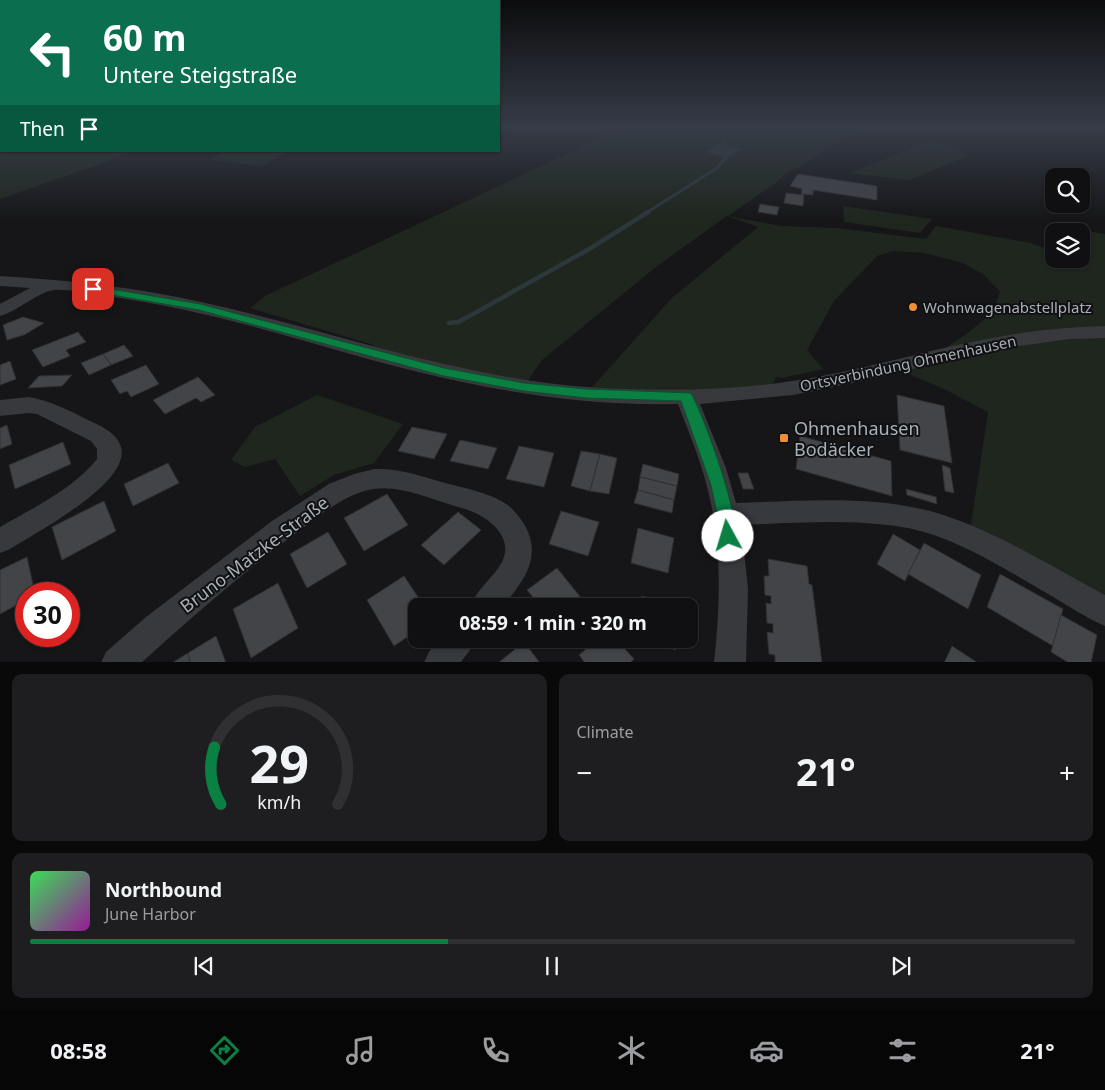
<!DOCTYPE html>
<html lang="en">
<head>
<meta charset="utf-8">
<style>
	:root { --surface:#101012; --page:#1e1e20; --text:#f1f3f6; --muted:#9c9d9f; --line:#303032; --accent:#0b8043 }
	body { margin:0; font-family:"Noto Sans",sans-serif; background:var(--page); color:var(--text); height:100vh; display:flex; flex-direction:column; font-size:19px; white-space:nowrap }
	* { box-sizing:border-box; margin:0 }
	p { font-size:16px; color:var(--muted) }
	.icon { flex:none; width:28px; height:28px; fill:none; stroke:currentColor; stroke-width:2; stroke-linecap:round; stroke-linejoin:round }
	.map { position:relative; height:662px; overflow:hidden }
	.sheet { display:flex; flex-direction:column; gap:12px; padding:12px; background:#09090a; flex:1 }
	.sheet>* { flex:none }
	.hud { position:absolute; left:0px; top:0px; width:500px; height:152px; box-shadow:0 1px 4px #0004,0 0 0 1px var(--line); background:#0b6e4f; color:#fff; overflow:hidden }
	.controls { position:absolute; left:1045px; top:168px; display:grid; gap:10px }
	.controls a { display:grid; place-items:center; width:45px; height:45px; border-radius:10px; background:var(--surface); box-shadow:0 1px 4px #0004,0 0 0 1px var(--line); font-size:25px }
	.speed { position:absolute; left:15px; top:582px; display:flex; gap:10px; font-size:25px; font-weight:700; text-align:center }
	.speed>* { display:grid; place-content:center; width:65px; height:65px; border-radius:50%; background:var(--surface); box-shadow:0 1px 4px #0004,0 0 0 1px var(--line); line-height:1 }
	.speed .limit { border:8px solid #d22; background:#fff; color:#111 }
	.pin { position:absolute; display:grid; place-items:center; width:42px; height:42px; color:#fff; margin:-21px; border-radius:10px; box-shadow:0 2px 8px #0006 }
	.me { position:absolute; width:55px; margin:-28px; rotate:354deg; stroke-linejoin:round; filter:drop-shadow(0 0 4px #0008) }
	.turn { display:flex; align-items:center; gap:18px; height:105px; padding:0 20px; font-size:22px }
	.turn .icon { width:65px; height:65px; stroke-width:2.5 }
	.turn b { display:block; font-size:35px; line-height:42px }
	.then { display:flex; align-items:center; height:48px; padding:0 20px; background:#0003; gap:10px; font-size:19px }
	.big { font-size:38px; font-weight:700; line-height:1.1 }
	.sheet .widget { flex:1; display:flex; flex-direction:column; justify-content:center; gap:8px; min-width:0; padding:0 18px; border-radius:10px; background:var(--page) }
	.sheet .dial { align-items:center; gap:0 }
	.dial svg { height:130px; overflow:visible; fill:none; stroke:var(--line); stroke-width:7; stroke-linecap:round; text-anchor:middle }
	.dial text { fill:var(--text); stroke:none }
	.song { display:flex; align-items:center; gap:15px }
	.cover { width:60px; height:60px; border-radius:8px; background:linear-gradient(135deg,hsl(130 70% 55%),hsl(300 70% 35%)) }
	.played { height:5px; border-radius:2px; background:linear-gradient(90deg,var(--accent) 40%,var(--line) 40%) }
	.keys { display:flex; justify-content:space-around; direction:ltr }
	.heat { display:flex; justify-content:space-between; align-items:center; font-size:28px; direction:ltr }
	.sheet .tiles { flex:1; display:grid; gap:12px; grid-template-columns:1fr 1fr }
	.widget:last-child { grid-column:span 2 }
	.trip { position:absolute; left:408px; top:598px; width:290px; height:50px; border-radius:10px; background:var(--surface); box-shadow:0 1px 4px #0004,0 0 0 1px var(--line); font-weight:700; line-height:50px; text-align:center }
	.tabs { display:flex; height:80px; justify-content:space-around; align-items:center; background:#060607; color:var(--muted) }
	.tabs .icon { width:35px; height:35px }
	.tabs .selected { color:var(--accent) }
	.tabs b { font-size:22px; color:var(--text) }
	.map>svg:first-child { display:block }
	.green { fill:#1e261e }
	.water { fill:#2c373b }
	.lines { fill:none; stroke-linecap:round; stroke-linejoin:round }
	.stream-far1 { stroke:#2c373b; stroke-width:3 }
	.stream { stroke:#2c373b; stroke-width:4.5 }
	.building { fill:#424448; stroke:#303034 }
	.minor { fill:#37393d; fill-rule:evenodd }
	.route { fill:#0b8043; stroke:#07532c }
	.poi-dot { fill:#f08e36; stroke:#111113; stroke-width:2 }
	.labels { text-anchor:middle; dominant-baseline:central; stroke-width:4; stroke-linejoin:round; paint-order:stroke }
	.poi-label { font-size:15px; fill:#a8b0b8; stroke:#111113; text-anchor:start }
	.street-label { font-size:15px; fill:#a8b0b8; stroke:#111113 }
	.near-poi-label { font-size:18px; fill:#a8b0b8; stroke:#111113; text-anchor:start }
	.near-street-label { font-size:18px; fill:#a8b0b8; stroke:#111113 }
</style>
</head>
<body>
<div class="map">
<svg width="1105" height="663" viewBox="0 0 1105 663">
	<rect width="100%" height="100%" fill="#161618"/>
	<g class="green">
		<path d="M0 127 1 151H137L0 199Z"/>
		<path d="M624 127H877L846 137 825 149 798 168 790 170 777 182 728 216 781 226 836 228 926 239 936 226 1031 243 1054 252V259H1081V231H1055L1051 225 1105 234V611L969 538 988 412 944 389 892 367 934 356 969 332 992 313 1000 292 984 275 963 263 924 253 893 251 877 256 834 301 807 350 823 369 782 378 776 377 770 391 586 394 672 298 758 227 727 216 656 267 541 361 524 387 364 352 374 345 250 308 265 296Z"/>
		<path d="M932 141 969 155 910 180 848 173Z"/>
		<path d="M226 151H290L262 166 209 160Z"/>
		<path d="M843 206 932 219 920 233 844 222Z"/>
		<path d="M317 395 403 424 374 463 334 475 300 496 275 459 245 467 231 460 255 427Z"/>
	</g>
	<path class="water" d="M720 144 740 149 726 158 706 152Z"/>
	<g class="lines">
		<g class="stream-far1">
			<path d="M724 139 725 145"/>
			<path d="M646 213 717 168 726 158"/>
		</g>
		<path class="stream" d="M449 323 458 322 473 314 591 248 648 212"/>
	</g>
	<g class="building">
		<path d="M798 174 877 186V200L813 190V195L801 194 802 189 790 186Z"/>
		<path d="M786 193 804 195 803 206 784 203Z"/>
		<path d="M760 204 779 207 777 215 758 212Z"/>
		<path d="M23 317 44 323 24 335 7 340 3 325Z"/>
		<path d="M78 332 86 342 66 350 70 356 43 367 32 350Z"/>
		<path d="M124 345 133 356 111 365 103 354Z"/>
		<path d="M103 354 111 365 89 375 81 363Z"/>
		<path d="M10 361 16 379 0 385V365Z"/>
		<path d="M146 365 159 384 131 397 127 391 120 394 111 380Z"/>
		<path d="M72 375 62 386 28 388 39 376Z"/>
		<path d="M198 377 215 395 201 402 196 398 165 414 153 400Z"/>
		<path d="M897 395 944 406 952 463 900 450Z"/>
		<path d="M7 425 12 444 0 449V428Z"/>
		<path d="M412 427 447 434 434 459 398 451Z"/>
		<path d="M800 436 891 461 892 496 796 469Z"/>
		<path d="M460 440 497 448 488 469 450 461Z"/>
		<path d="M63 442 71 464 15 489 9 465Z"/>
		<path d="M519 446 554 453 544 487 506 479Z"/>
		<path d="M581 451 600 454 590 491 571 486Z"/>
		<path d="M600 454 617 458 609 494 590 491Z"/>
		<path d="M168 463 179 483 133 506 124 484Z"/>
		<path d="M643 464 679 474 677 486 640 477Z"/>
		<path d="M942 465 950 468 954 493 945 491Z"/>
		<path d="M738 473H748L754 489H743Z"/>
		<path d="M640 477 677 486 674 500 638 490Z"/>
		<path d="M906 489 936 497 937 504 907 495Z"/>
		<path d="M638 490 674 500 672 513 634 503Z"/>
		<path d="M387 494 408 525 364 551 344 518Z"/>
		<path d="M104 501 116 531 62 560 52 527Z"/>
		<path d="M561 511 599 522 588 556 549 544Z"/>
		<path d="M458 512 481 530 444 565 421 545Z"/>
		<path d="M638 528 674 538 668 573 631 563Z"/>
		<path d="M328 532 347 564 307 588 290 554Z"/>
		<path d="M893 534 920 550 905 581 877 564Z"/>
		<path d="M924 543 981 575 968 609 908 574Z"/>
		<path d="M27 557 35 594H26V600L0 614V570Z"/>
		<path d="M768 559 807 566 809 584 812 585 822 663H775V655L769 654 767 632 773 633V624L767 623 766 603 771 604V596L765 595 764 576H769Z"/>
		<path d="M557 568 582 599 573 606H540L527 590Z"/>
		<path d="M1000 574 1063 609 1053 646 987 607Z"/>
		<path d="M404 576 424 606H416V631L394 646 367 600Z"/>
		<path d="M278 583 298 628 251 658 233 609Z"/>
		<path d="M642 596 681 606H640Z"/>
		<path d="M1061 615 1097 635 1091 663H1069L1051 652Z"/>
		<path d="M216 636 226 663H190L188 653Z"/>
		<path d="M598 639H616L634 659 630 663H585L579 655Z"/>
		<path d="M639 639H678L676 650Z"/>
		<path d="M524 642 540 663H498Z"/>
		<path d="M952 646 978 663H944Z"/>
		<path d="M188 653 190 663H172Z"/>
	</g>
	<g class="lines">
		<g class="minor">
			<path d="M0 276C68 280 135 287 201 302 330 330 454 377 586 387 665 392 745 391 822 376 881 365 939 347 998 337 1034 330 1069 327 1105 326V338L1069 339 998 349 857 382 793 395 700 404 726 468 736 503C800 501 868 495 930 511 989 527 1051 566 1105 595V626C1087 618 1071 608 1055 598 1017 576 976 550 934 535 878 516 800 523 741 525L748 588 746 663H714C720 608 722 552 710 499 703 466 690 435 678 404 558 407 441 381 326 347 253 326 182 306 106 296 90 294 70 289 54 290 40 291 16 312 0 316V304L30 288 0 286Z"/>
			<path d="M29 397C51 401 70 411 90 421 101 426 117 433 121 447 131 483 35 533 10 549L0 553V527C33 508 73 489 97 459V449L91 441 37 414 29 413 0 416V400Z"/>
			<path d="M374 469C399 468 421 476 445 483 464 488 486 492 503 502 512 507 518 515 524 524 543 556 524 581 503 606H470C477 590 490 580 499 567 519 538 487 515 462 508 434 501 403 485 373 489 348 493 324 512 304 527 247 569 194 615 141 663H101L106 652 146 617 272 521 329 484 354 474Z"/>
			<path d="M439 639H474L470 650 460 663H424L429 652Z"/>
		</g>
	</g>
	<linearGradient id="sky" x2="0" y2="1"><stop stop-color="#0c0c0d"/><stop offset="0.58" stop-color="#363c48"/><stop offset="1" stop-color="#363c48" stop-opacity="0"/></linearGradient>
	<rect width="1105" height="220" fill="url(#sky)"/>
	<path class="route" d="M93 286 200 304 444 368 524 383 586 389 691 393C703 414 743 522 734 541L728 544 723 541 711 485 681 401 586 398 524 391 444 376 199 310 89 291 88 289Z"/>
	<g class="poi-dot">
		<circle cx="913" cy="307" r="5"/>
		<rect x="779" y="433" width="10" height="10" rx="2.5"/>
	</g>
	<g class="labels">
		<g class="poi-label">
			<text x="923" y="307">Wohnwagenabstellplatz</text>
		</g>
		<g class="street-label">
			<text transform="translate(908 363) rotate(-12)">Ortsverbindung Ohmenhausen</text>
		</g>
		<g class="near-poi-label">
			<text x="794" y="428">Ohmenhausen<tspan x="794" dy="21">Bodäcker</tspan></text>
		</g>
		<g class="near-street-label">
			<text transform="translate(254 554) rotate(-37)">Bruno-Matzke-Straße</text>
		</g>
	</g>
</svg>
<div class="controls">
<a><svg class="icon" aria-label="search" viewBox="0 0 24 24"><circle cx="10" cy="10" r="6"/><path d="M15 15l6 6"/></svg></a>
<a><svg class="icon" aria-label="layers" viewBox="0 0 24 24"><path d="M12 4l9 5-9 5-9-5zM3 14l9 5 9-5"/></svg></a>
</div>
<div class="speed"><div class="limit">30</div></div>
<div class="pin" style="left:93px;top:289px;background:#d93025"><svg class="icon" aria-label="arrive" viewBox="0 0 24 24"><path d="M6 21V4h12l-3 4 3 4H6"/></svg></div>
<svg class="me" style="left:728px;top:536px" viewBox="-20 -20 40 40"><circle r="19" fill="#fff"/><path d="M0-13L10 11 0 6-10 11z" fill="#0b8043"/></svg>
<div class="trip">08:59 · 1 min · 320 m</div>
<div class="hud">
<div class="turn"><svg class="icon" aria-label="left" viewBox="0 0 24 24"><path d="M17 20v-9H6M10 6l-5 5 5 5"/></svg><div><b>60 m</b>Untere Steigstraße</div></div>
<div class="then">Then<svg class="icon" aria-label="arrive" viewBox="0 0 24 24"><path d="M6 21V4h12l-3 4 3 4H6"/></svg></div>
</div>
</div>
<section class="sheet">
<div class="tiles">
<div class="widget dial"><svg viewBox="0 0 100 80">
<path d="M14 69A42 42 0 1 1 86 69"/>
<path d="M14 69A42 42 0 0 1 10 34" stroke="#0b8043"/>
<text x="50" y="56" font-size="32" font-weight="700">29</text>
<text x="50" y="72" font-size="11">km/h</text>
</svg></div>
<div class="widget"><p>Climate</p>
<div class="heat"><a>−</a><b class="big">21°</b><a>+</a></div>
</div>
<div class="widget">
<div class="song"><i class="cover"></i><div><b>Northbound</b><p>June Harbor</p></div></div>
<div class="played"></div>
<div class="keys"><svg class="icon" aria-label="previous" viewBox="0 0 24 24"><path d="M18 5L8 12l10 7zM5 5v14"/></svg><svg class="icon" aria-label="pause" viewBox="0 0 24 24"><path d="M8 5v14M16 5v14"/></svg><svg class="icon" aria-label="next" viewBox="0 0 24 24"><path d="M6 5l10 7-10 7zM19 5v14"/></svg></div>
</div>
</div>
</section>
<nav class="tabs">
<b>08:58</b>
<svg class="icon selected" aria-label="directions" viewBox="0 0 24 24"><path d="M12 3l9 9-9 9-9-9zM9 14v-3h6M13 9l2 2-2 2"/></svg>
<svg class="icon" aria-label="music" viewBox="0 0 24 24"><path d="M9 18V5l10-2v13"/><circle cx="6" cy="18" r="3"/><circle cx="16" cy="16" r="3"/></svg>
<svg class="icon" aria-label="phone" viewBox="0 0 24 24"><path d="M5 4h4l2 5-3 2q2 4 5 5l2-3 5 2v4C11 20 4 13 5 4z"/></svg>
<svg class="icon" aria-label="climate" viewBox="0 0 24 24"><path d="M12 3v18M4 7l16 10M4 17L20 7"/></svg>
<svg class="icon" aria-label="car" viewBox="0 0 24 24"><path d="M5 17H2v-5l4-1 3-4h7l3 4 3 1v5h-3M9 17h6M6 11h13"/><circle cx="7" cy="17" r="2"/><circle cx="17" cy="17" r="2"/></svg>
<svg class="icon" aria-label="filters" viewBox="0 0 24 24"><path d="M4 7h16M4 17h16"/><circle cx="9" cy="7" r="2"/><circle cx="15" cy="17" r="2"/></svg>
<b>21°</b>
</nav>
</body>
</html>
